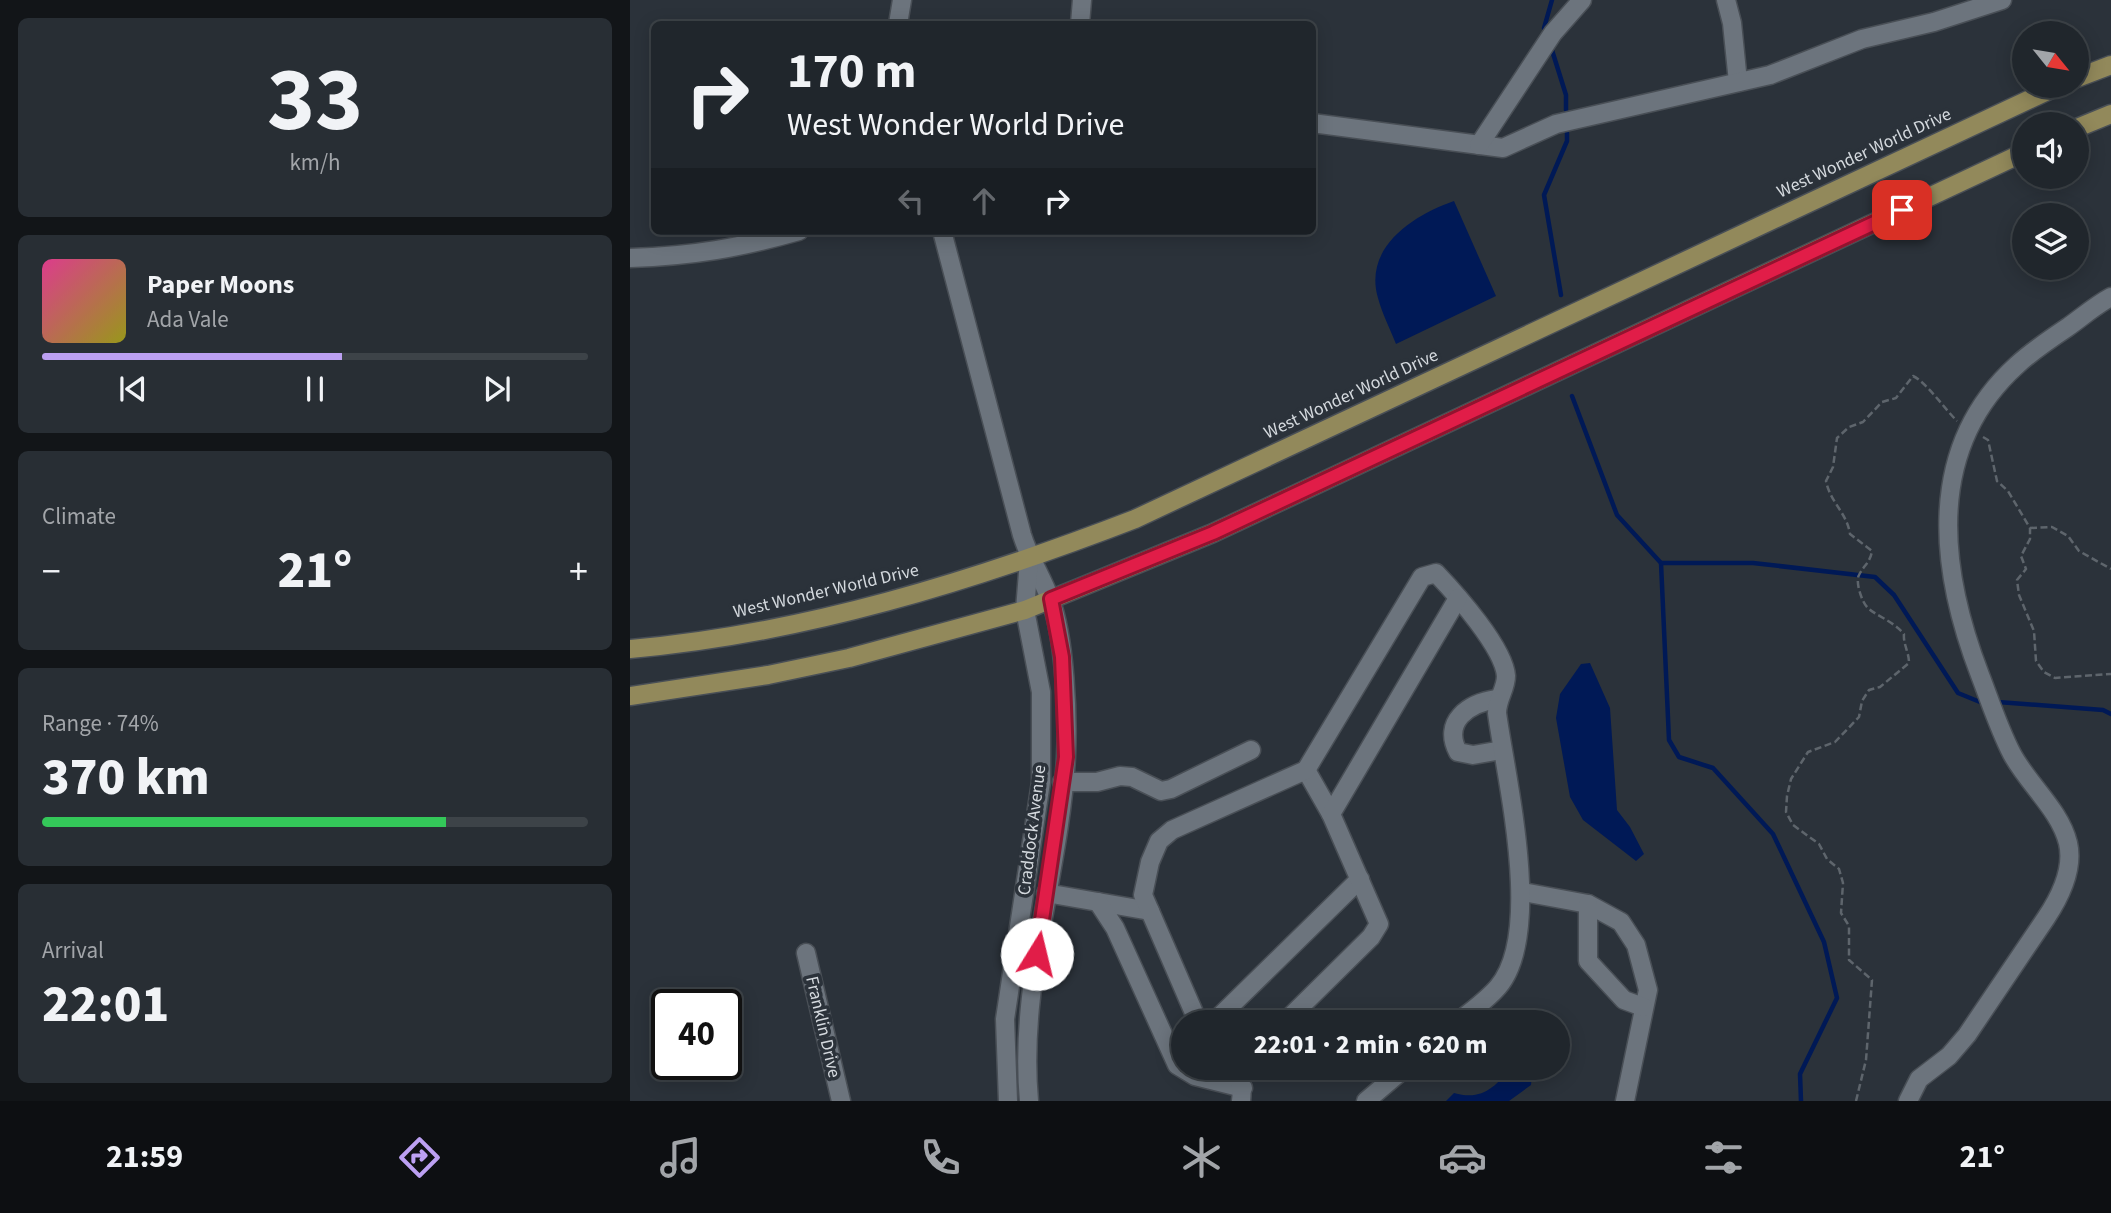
<!DOCTYPE html>
<html lang="en">
<head>
<meta charset="utf-8">
<style>
	:root { --surface:#20262c; --page:#282e34; --text:#f1f3f6; --muted:#a2a5a9; --line:#3d4348; --accent:#bca0f2 }
	body { margin:0; font-family:"Source Sans 3",sans-serif; background:var(--page); color:var(--text); height:100vh; display:flex; flex-direction:column; font-size:26px; white-space:nowrap }
	* { box-sizing:border-box; margin:0 }
	p { font-size:23px; color:var(--muted) }
	.icon { flex:none; width:38px; height:38px; fill:none; stroke:currentColor; stroke-width:2; stroke-linecap:round; stroke-linejoin:round }
	.map { position:relative; flex:1; overflow:hidden }
	.drawer { display:flex; flex-direction:column; gap:18px; padding:18px; background:#121518; width:630px }
	.drawer>* { flex:none }
	.hud { position:absolute; left:21px; top:21px; width:665px; height:214px; border-radius:10px; box-shadow:0 4px 18px #0003,0 0 0 2px var(--line); background:#20262c; color:var(--text); overflow:hidden }
	.needle { width:46px; rotate:120deg }
	.tools { position:absolute; left:1382px; top:21px; display:grid; gap:14px }
	.tools a { display:grid; place-items:center; width:77px; height:77px; border-radius:50%; background:var(--surface); box-shadow:0 4px 18px #0003,0 0 0 2px var(--line); font-size:35px }
	.speed { position:absolute; left:21px; top:989px; display:flex; gap:14px; font-size:35px; font-weight:700; text-align:center }
	.speed>* { display:grid; place-content:center; width:91px; height:91px; border-radius:50%; background:var(--surface); box-shadow:0 4px 18px #0003,0 0 0 2px var(--line); line-height:1 }
	.speed .limit { border:4px solid #111; border-radius:10px; background:#fff; color:#111 }
	.pin { position:absolute; display:grid; place-items:center; width:60px; height:60px; color:#fff; margin:-30px; border-radius:14px; box-shadow:0 4px 10px #0006 }
	.me { position:absolute; width:77px; margin:-38px; rotate:9deg; stroke-linejoin:round; filter:drop-shadow(0 0 5px #0008) }
	.turn { display:flex; align-items:center; gap:24px; height:147px; padding:0 21px; font-size:32px }
	.turn .icon { width:91px; height:91px; stroke-width:2.5 }
	.turn b { display:block; font-size:49px; line-height:60px }
	.lanes { display:flex; align-items:center; height:66px; padding:0 21px; background:#0003; justify-content:center; gap:35px; direction:ltr }
	.lanes .off { opacity:.35 }
	.big { font-size:52px; font-weight:800; line-height:1.1 }
	.drawer .tile { flex:1; display:flex; flex-direction:column; justify-content:center; gap:10px; min-width:0; padding:0 24px; border-radius:10px; background:var(--page) }
	.drawer .dial { align-items:center; gap:0 }
	.dial b { font-size:91px; line-height:1 }
	.song { display:flex; align-items:center; gap:21px }
	.cover { width:84px; height:84px; border-radius:10px; background:linear-gradient(135deg,hsl(330 70% 55%),hsl(60 70% 35%)) }
	.played { height:7px; border-radius:4px; background:linear-gradient(90deg,var(--accent) 55%,var(--line) 55%) }
	.keys { display:flex; justify-content:space-around; direction:ltr }
	.heat { display:flex; justify-content:space-between; align-items:center; font-size:38px; direction:ltr }
	.charge { height:10px; border-radius:5px; background:linear-gradient(90deg,#34c759 74%,var(--line) 0) }
	.trip { position:absolute; left:541px; top:1010px; width:399px; height:70px; border-radius:35px; background:var(--surface); box-shadow:0 4px 18px #0003,0 0 0 2px var(--line); font-weight:800; line-height:70px; text-align:center }
	.tab-bar { display:flex; height:112px; justify-content:space-around; align-items:center; background:#0d0f12; color:var(--muted) }
	.tab-bar .icon { width:49px; height:49px }
	.tab-bar .on { color:var(--accent) }
	.tab-bar b { font-size:32px; color:var(--text) }
	main { display:flex; flex:1; min-height:0 }
	.map>svg:first-child { display:block }
	.water { fill:#001956 }
	.lines { fill:none; stroke-linecap:round; stroke-linejoin:round }
	.stream { stroke:#001956; stroke-width:4.5 }
	.minor-casing { stroke:#494f56; stroke-width:21 }
	.major-casing { stroke:#494f56; stroke-width:21 }
	.path { stroke:#5e656c; stroke-width:2.5; stroke-dasharray:7 3.5; stroke-linecap:butt }
	.minor { stroke:#6c747d; stroke-width:18 }
	.major { stroke:#92895b; stroke-width:18 }
	.route-casing { stroke:#92132f; stroke-width:18 }
	.route { stroke:#e11d48; stroke-width:12 }
	.labels { text-anchor:middle; dominant-baseline:central; stroke-width:7; stroke-linejoin:round; paint-order:stroke }
	.street-label { font-size:18px; fill:#d4d9de; stroke:#2b323a }
</style>
</head>
<body>
<main>
<section class="drawer">
<div class="tile dial"><b>33</b><p>km/h</p></div>
<div class="tile">
<div class="song"><i class="cover"></i><div><b>Paper Moons</b><p>Ada Vale</p></div></div>
<div class="played"></div>
<div class="keys"><svg class="icon" aria-label="previous" viewBox="0 0 24 24"><path d="M18 5L8 12l10 7zM5 5v14"/></svg><svg class="icon" aria-label="pause" viewBox="0 0 24 24"><path d="M8 5v14M16 5v14"/></svg><svg class="icon" aria-label="next" viewBox="0 0 24 24"><path d="M6 5l10 7-10 7zM19 5v14"/></svg></div>
</div>
<div class="tile"><p>Climate</p>
<div class="heat"><a>−</a><b class="big">21°</b><a>+</a></div>
</div>
<div class="tile"><p>Range · 74%</p><b class="big">370 km</b><div class="charge"></div></div>
<div class="tile"><p>Arrival</p><b class="big">22:01</b></div>
</section>
<div class="map">
<svg width="1481" height="1101" viewBox="0 0 1481 1101">
	<rect width="100%" height="100%" fill="#2b323a"/>
	<g class="water">
		<path d="M824 201 866 296 766 344C760 329 752 313 748 298 733 247 784 215 824 201Z"/>
		<path d="M960 663 980 708 987 810 1000 827 1014 854 1006 861 953 820 940 797 926 718 930 694 951 664Z"/>
		<path d="M881 1068H895L902 1074 901 1085 879 1101H816L824 1093C852 1101 865 1087 881 1068Z"/>
	</g>
	<g class="lines">
		<g class="stream">
			<path d="M914 28 922 0"/>
			<path d="M921 47 936 95V110"/>
			<path d="M931 295 914 195 937 141V133"/>
			<path d="M942 396 987 515 1031 563 1039 740 1049 757 1083 768 1143 834 1194 942 1207 998 1170 1074 1171 1101"/>
			<path d="M1031 563H1123L1245 577 1264 595 1328 693 1350 702"/>
			<path d="M1368 702 1473 710 1481 714"/>
		</g>
		<defs>
			<g id="minor">
				<path d="M1096 0 1102 23 1108 82"/>
				<path d="M268 24 272 0"/>
				<path d="M450 24 452 0"/>
				<path d="M682 123 873 148 926 124 1140 75 1232 39 1304 22 1372 0"/>
				<path d="M849 145 923 33 952 0"/>
				<path d="M312 231 392 535C399 558 412 577 420 599 435 637 438 716 436 757 430 873 388 984 399 1101"/>
				<path d="M0 258C63 256 109 248 169 231"/>
				<path d="M867 699C838 703 812 722 828 752L843 755 872 750"/>
				<path d="M676 770 701 814"/>
				<path d="M432 782H467L490 776 502 777 531 791 541 789 621 750"/>
				<path d="M893 892 958 904 991 922 1006 945 1018 990 995 1101"/>
				<path d="M416 893 520 911"/>
				<path d="M468 902 485 928 547 1065 565 1076 613 1088"/>
				<path d="M958 904V961L994 1000 1013 1007"/>
				<path d="M176 953 211 1101"/>
				<path d="M568 1022 513 895 520 862 529 841 542 830 676 770 792 577 806 573C827 595 874 648 876 676 876 689 867 699 867 713 876 779 914 933 868 987 857 1000 841 1011 828 1022"/>
				<path d="M584 1022 730 879"/>
				<path d="M655 1022 741 937 749 924 701 814 828 598"/>
				<path d="M598 1068C610 1076 613 1087 611 1101"/>
				<path d="M378 1101 375 1019 411 782V692L395 610 399 560"/>
				<path d="M736 1101 775 1068"/>
				<path d="M1278 1101 1289 1079 1319 1056 1337 1035 1416 918C1430 897 1444 869 1438 843 1430 810 1398 784 1382 754 1369 729 1360 701 1350 675 1310 571 1294 449 1387 365 1402 351 1420 339 1438 327 1452 317 1466 305 1481 297"/>
			</g>
			<g id="major">
				<path d="M1447 78 1481 65"/>
				<path d="M1447 128 1481 114"/>
				<path d="M0 649C173 634 344 581 505 519L1428 86"/>
				<path d="M0 696 138 675 219 658 395 610 583 533 1395 152"/>
			</g>
		</defs>
		<use href="#minor" class="minor-casing"/>
		<use href="#major" class="major-casing"/>
		<g class="path">
			<path d="M1353 437 1358 440 1367 481 1378 491 1400 528V539L1391 556 1396 569 1387 580 1389 595 1404 631 1406 661 1414 672 1425 678 1481 674"/>
			<path d="M1400 528 1422 527 1438 536 1449 551 1481 569"/>
			<path d="M1226 1101 1236 1060 1242 980 1219 960V926L1211 913 1213 883 1209 869 1197 859 1189 844 1163 825 1156 812 1157 796 1161 779 1178 752 1205 742 1229 717 1232 701 1239 690 1250 687 1279 663C1279 652 1273 644 1274 634 1262 620 1244 615 1237 607 1232 602 1225 582 1229 575 1234 565 1240 563 1242 551L1220 534C1217 513 1200 502 1196 481L1203 467 1207 438 1219 427 1233 422 1252 402 1266 398 1283 376C1296 382 1314 408 1327 421"/>
		</g>
		<use href="#minor" class="minor"/>
		<use href="#major" class="major"/>
	</g>
	<g class="lines">
		<defs>
			<path id="route" d="M407 954 436 757 432 657 421 599 583 533 1272 210"/>
		</defs>
		<use href="#route" class="route-casing"/>
		<use href="#route" class="route"/>
	</g>
	<g class="labels">
		<g class="street-label">
			<text transform="translate(1234 153) rotate(-25)">West Wonder World Drive</text>
			<text transform="translate(721 394) rotate(-25)">West Wonder World Drive</text>
			<text transform="translate(196 591) rotate(-13)">West Wonder World Drive</text>
			<text transform="translate(402 830) rotate(-83)">Craddock Avenue</text>
			<text transform="translate(193 1027) rotate(77)">Franklin Drive</text>
		</g>
	</g>
</svg>
<div class="tools">
<a><svg class="needle" viewBox="-14 -14 28 28"><path d="M0-13l5 13h-10z" fill="#e53935"/><path d="M0 13l5-13h-10z" fill="#a2a5a9"/></svg></a>
<a><svg class="icon" aria-label="sound" viewBox="0 0 24 24"><path d="M4 9h4l5-4v14l-5-4H4zM17 9q2 3 0 6"/></svg></a>
<a><svg class="icon" aria-label="layers" viewBox="0 0 24 24"><path d="M12 4l9 5-9 5-9-5zM3 14l9 5 9-5"/></svg></a>
</div>
<div class="speed"><div class="limit">40</div></div>
<div class="pin" style="left:1272px;top:210px;background:#d93025"><svg class="icon" aria-label="arrive" viewBox="0 0 24 24"><path d="M6 21V4h12l-3 4 3 4H6"/></svg></div>
<svg class="me" style="left:407px;top:954px" viewBox="-20 -20 40 40"><circle r="19" fill="#fff"/><path d="M0-13L10 11 0 6-10 11z" fill="#e11d48"/></svg>
<div class="trip">22:01 · 2 min · 620 m</div>
<div class="hud">
<div class="turn"><svg class="icon" aria-label="right" viewBox="0 0 24 24"><path d="M7 20v-9h11M14 6l5 5-5 5"/></svg><div><b>170 m</b>West Wonder World Drive</div></div>
<div class="lanes"><svg class="icon off" aria-label="left" viewBox="0 0 24 24"><path d="M17 20v-9H6M10 6l-5 5 5 5"/></svg><svg class="icon off" aria-label="ahead" viewBox="0 0 24 24"><path d="M12 20V5M6 11l6-6 6 6"/></svg><svg class="icon" aria-label="right" viewBox="0 0 24 24"><path d="M7 20v-9h11M14 6l5 5-5 5"/></svg></div>
</div>
</div>
</main>
<nav class="tab-bar">
<b>21:59</b>
<svg class="icon on" aria-label="directions" viewBox="0 0 24 24"><path d="M12 3l9 9-9 9-9-9zM9 14v-3h6M13 9l2 2-2 2"/></svg>
<svg class="icon" aria-label="music" viewBox="0 0 24 24"><path d="M9 18V5l10-2v13"/><circle cx="6" cy="18" r="3"/><circle cx="16" cy="16" r="3"/></svg>
<svg class="icon" aria-label="phone" viewBox="0 0 24 24"><path d="M5 4h4l2 5-3 2q2 4 5 5l2-3 5 2v4C11 20 4 13 5 4z"/></svg>
<svg class="icon" aria-label="climate" viewBox="0 0 24 24"><path d="M12 3v18M4 7l16 10M4 17L20 7"/></svg>
<svg class="icon" aria-label="car" viewBox="0 0 24 24"><path d="M5 17H2v-5l4-1 3-4h7l3 4 3 1v5h-3M9 17h6M6 11h13"/><circle cx="7" cy="17" r="2"/><circle cx="17" cy="17" r="2"/></svg>
<svg class="icon" aria-label="filters" viewBox="0 0 24 24"><path d="M4 7h16M4 17h16"/><circle cx="9" cy="7" r="2"/><circle cx="15" cy="17" r="2"/></svg>
<b>21°</b>
</nav>
</body>
</html>
